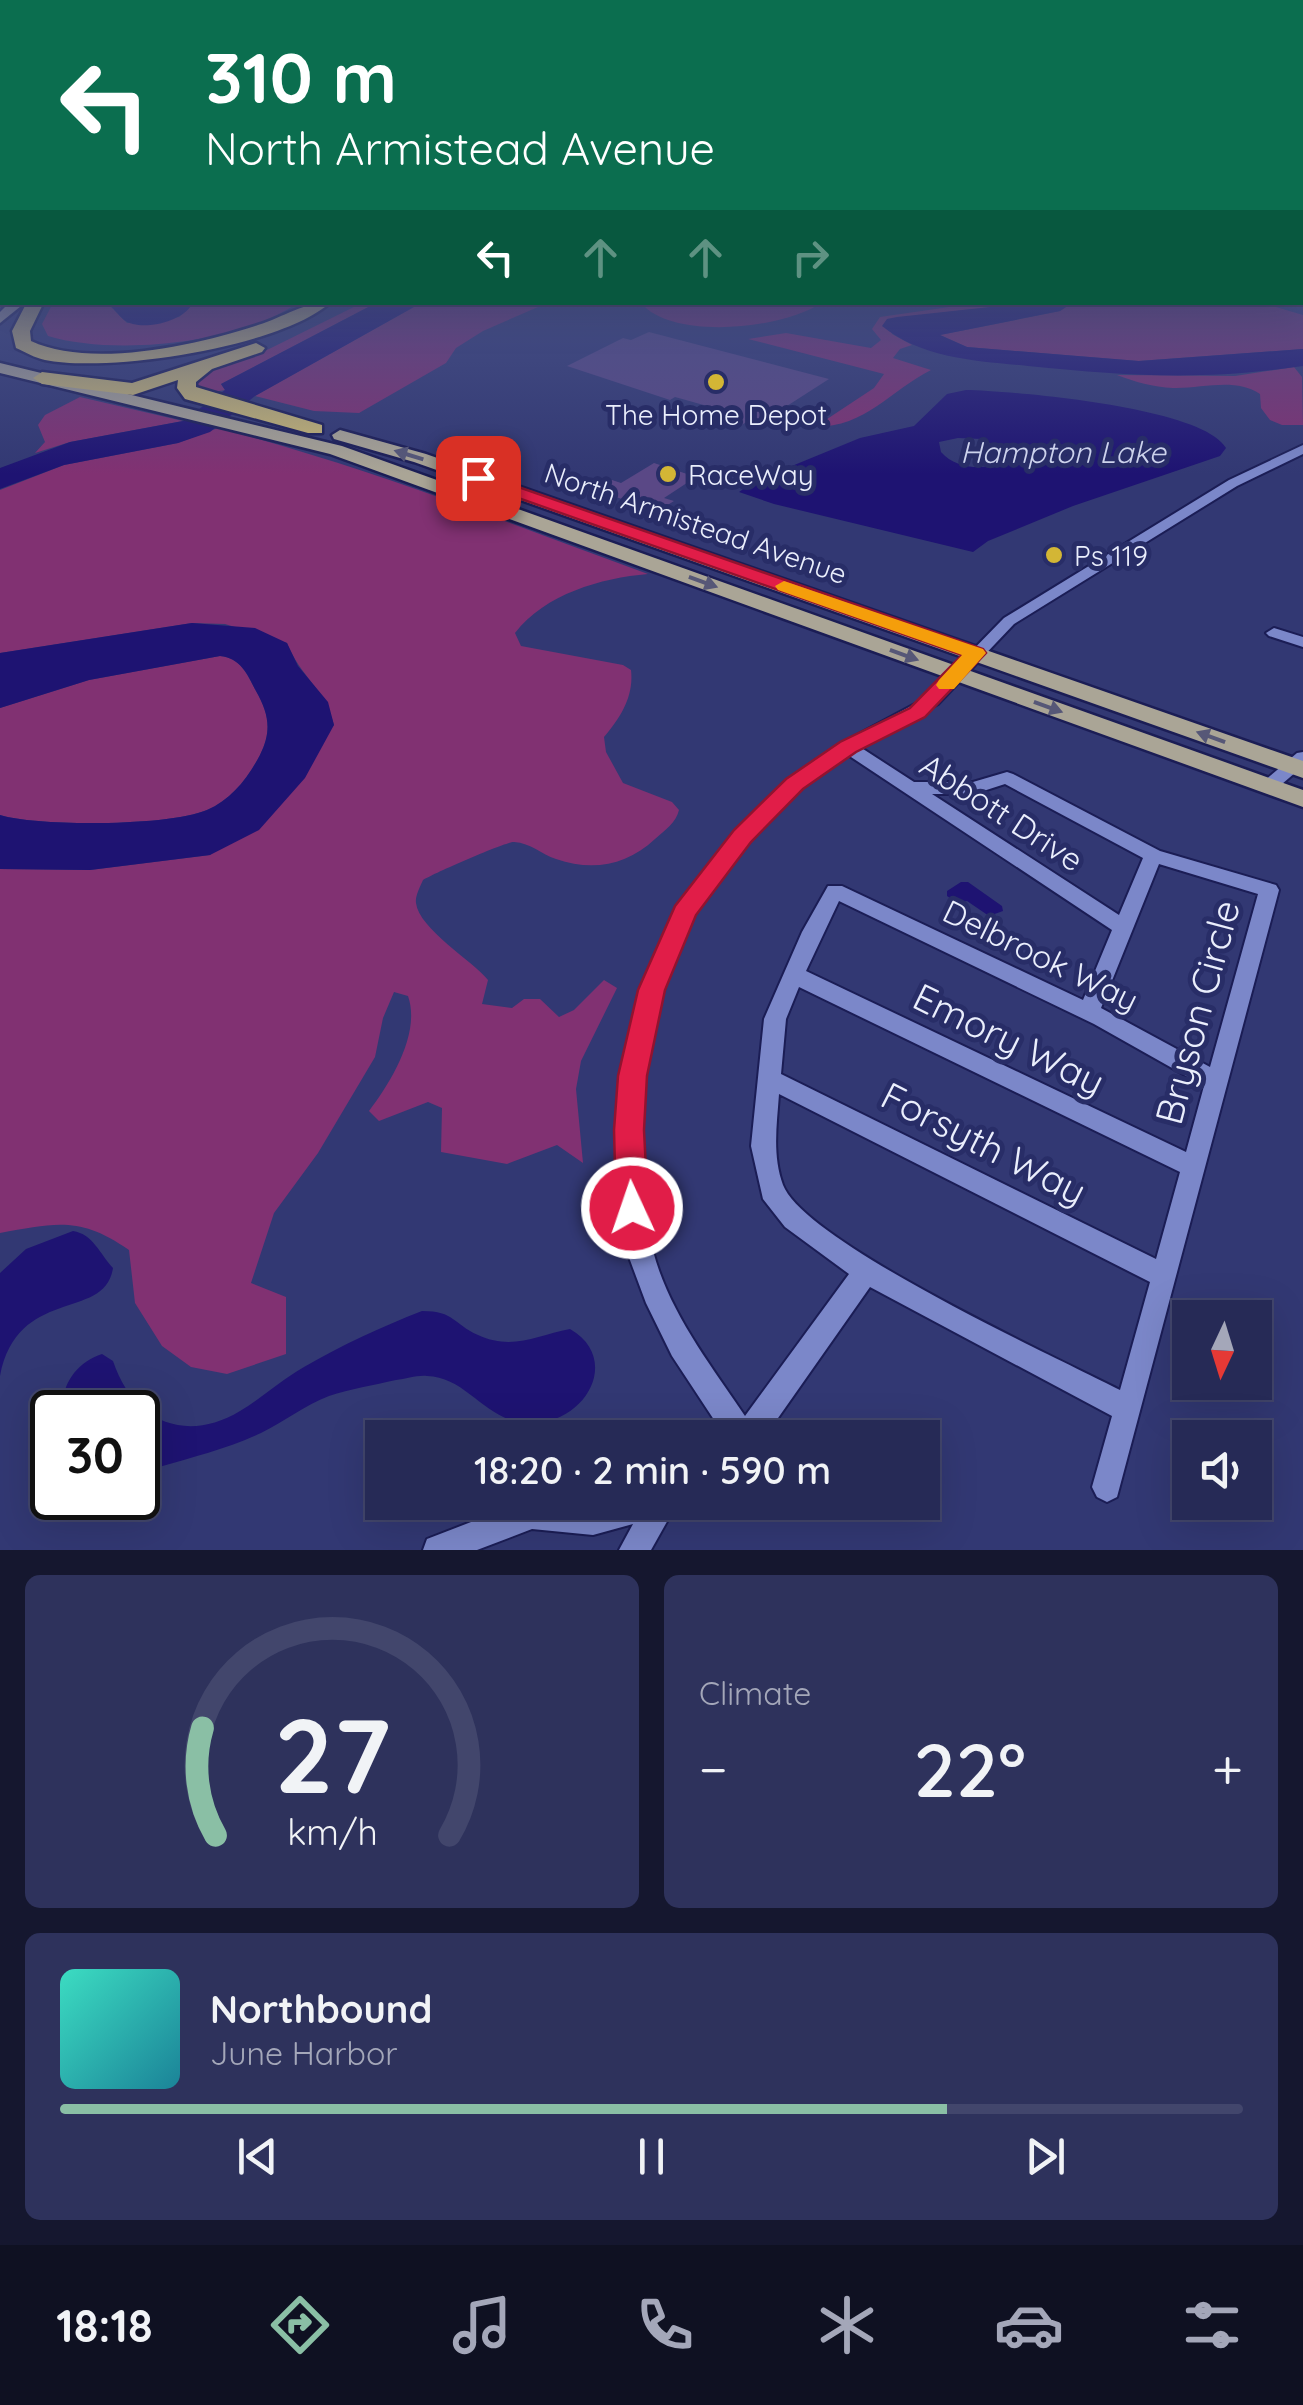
<!DOCTYPE html>
<html lang="en">
<head>
<meta charset="utf-8">
<style>
	:root { --surface:#262a56; --page:#2e325c; --text:#f1f3f6; --muted:#a4a7b9; --line:#42466c; --accent:#8abfa5 }
	body { margin:0; font-family:Quicksand,sans-serif; background:var(--page); color:var(--text); height:100vh; display:flex; flex-direction:column; font-size:38px; white-space:nowrap }
	* { box-sizing:border-box; margin:0 }
	p { font-size:32px; color:var(--muted) }
	.icon { flex:none; width:55px; height:55px; fill:none; stroke:currentColor; stroke-width:2; stroke-linecap:round; stroke-linejoin:round }
	.map { position:relative; height:1550px; overflow:hidden }
	.details { display:flex; flex-direction:column; gap:25px; padding:25px; background:#15172f; flex:1 }
	.details>* { flex:none }
	.hud { position:absolute; left:0px; top:0px; width:1305px; height:305px; box-shadow:0 10px 40px #0002,0 0 0 2px var(--line); background:#0b6e4f; color:#fff; overflow:hidden }
	.needle { width:65px; rotate:184deg }
	.controls { position:absolute; left:1172px; top:1300px; display:grid; gap:20px }
	.controls a { display:grid; place-items:center; width:100px; height:100px; border-radius:0px; background:var(--surface); box-shadow:0 10px 40px #0002,0 0 0 2px var(--line); font-size:50px }
	.speed { position:absolute; left:30px; top:1390px; display:flex; gap:20px; font-size:50px; font-weight:700; text-align:center }
	.speed>* { display:grid; place-content:center; width:130px; height:130px; border-radius:50%; background:var(--surface); box-shadow:0 10px 40px #0002,0 0 0 2px var(--line); line-height:1 }
	.speed .limit { border:5px solid #111; border-radius:15px; background:#fff; color:#111 }
	.pin { position:absolute; display:grid; place-items:center; width:85px; height:85px; color:#fff; margin:-42px; border-radius:20px; box-shadow:0 5px 15px #0006 }
	.me { position:absolute; width:110px; margin:-55px; rotate:357deg; stroke-linejoin:round; filter:drop-shadow(0 0 8px #0008) }
	.turn { display:flex; align-items:center; gap:35px; height:210px; padding:0 40px; font-size:45px }
	.turn .icon { width:130px; height:130px; stroke-width:2.5 }
	.turn b { display:block; font-size:70px; line-height:85px }
	.lanes { display:flex; align-items:center; height:95px; padding:0 40px; background:#0003; justify-content:center; gap:50px; direction:ltr }
	.lanes .off { opacity:.35 }
	.big { font-size:75px; font-weight:600; line-height:1.1 }
	.details .tile { flex:1; display:flex; flex-direction:column; justify-content:center; gap:15px; min-width:0; padding:0 35px; border-radius:15px; background:var(--page) }
	.details .dial { align-items:center; gap:0 }
	.dial svg { height:260px; overflow:visible; fill:none; stroke:var(--line); stroke-width:7; stroke-linecap:round; text-anchor:middle }
	.dial text { fill:var(--text); stroke:none }
	.song { display:flex; align-items:center; gap:30px }
	.cover { width:120px; height:120px; border-radius:15px; background:linear-gradient(135deg,hsl(170 70% 55%),hsl(190 70% 35%)) }
	.played { height:10px; border-radius:5px; background:linear-gradient(90deg,var(--accent) 75%,var(--line) 75%) }
	.keys { display:flex; justify-content:space-around; direction:ltr }
	.heat { display:flex; justify-content:space-between; align-items:center; font-size:55px; direction:ltr }
	.details .tiles { flex:1; display:grid; gap:25px; grid-template-columns:1fr 1fr }
	.tile:last-child { grid-column:span 2 }
	.trip { position:absolute; left:365px; top:1420px; width:575px; height:100px; border-radius:0px; background:var(--surface); box-shadow:0 10px 40px #0002,0 0 0 2px var(--line); font-weight:600; line-height:100px; text-align:center }
	.dock { display:flex; height:160px; justify-content:space-around; align-items:center; background:#0f1122; color:var(--muted) }
	.dock .icon { width:70px; height:70px }
	.dock .selected { color:var(--accent) }
	.dock b { font-size:45px; color:var(--text) }
	.map>svg:first-child { display:block }
	.green { fill:#813172 }
	.water { fill:#1e1372; fill-rule:evenodd }
	.building { fill:#5a4886 }
	.lines { fill:none; stroke-linecap:round; stroke-linejoin:round }
	.minor-casing { stroke:#1b1d55; stroke-width:4 }
	.primary-casing { stroke:#1b1d55; stroke-width:5 }
	.motorway-casing { stroke:#1b1d55; stroke-width:5 }
	.minor { fill:#7b87c9; fill-rule:evenodd }
	.primary { fill:#aaa596; fill-rule:evenodd }
	.motorway { fill:#cab974; fill-rule:evenodd }
	.oneway { fill:#565777 }
	.route { fill:#e11d48; stroke:#92132f; stroke-width:2.5 }
	.slow { fill:#f59e0b }
	.poi-dot { fill:#d3b635; stroke:#282d67; stroke-width:4 }
	.labels { text-anchor:middle; dominant-baseline:central; stroke-width:10; stroke-linejoin:round; paint-order:stroke }
	.far-poi-label { font-size:28px; fill:#eaeefc; stroke:#282d67; text-anchor:start }
	.far-street-label { font-size:28px; fill:#eaeefc; stroke:#282d67 }
	.far-water-label { font-size:30px; font-style:italic; fill:#ccd2ec; stroke:#282d67 }
	.street-label { font-size:32px; fill:#eaeefc; stroke:#282d67 }
	.near-street-label { font-size:38px; fill:#eaeefc; stroke:#282d67 }
</style>
</head>
<body>
<div class="map">
<svg width="1303" height="1550" viewBox="0 0 1303 1550">
	<rect width="100%" height="100%" fill="#323873"/>
	<g class="green">
		<path d="M53 303H107L127 323 179 317 190 307 177 303 206 307 297 303C241 344 114 356 48 336L42 324Z"/>
		<path d="M362 303H376L221 384 225 390 208 393 197 384 201 375 215 368 269 349Z"/>
		<path d="M421 303H559L545 304 483 331 456 348 446 363 359 413 314 411 255 396Z"/>
		<path d="M641 303H821C783 329 673 341 641 303Z"/>
		<path d="M977 303H1027L887 319 892 334 912 345 900 349 893 358 931 370C891 390 866 427 815 427L874 388 884 374 748 339 786 333 871 348 881 340 872 329 880 317Z"/>
		<path d="M1072 303H1262L1303 315V349L1138 361 967 347 940 335 1060 311Z"/>
		<path d="M1294 367 1302 377 1303 425H1282L1270 420 1261 408 1260 394C1235 377 1201 389 1173 388 1153 387 1135 382 1117 375L1235 376Z"/>
		<path d="M80 397 183 421 70 442 35 453 45 442 38 425 45 415Z"/>
		<path d="M218 428C365 466 506 522 648 574 601 578 545 594 515 633L521 646 623 665 631 670C634 696 621 717 604 737L606 752 623 783 672 802 679 810C676 823 665 830 655 839 627 865 593 872 556 859 541 854 531 843 514 842 507 841 432 874 423 880 420 887 415 896 416 903 419 929 473 961 488 980L482 1004 512 1008 524 999H540L559 1017 574 1010 604 980 617 988 581 1061 576 1089 583 1163 557 1145 507 1164 441 1152 442 1108 428 1102 379 1121 369 1111C391 1082 421 1033 408 996L394 992 383 1018 375 1057 318 1153 274 1213 251 1283 286 1297V1354L227 1374 191 1367 162 1346 135 1303 129 1250C80 1216 56 1223 0 1233V869L90 870 210 855 334 725C325 689 300 676 287 643L225 624 192 623 0 653V490L64 465 178 443Z"/>
		<path d="M220 656C241 658 247 674 256 691 269 714 272 731 260 755 248 778 231 800 207 810 170 826 40 827 0 815V708L89 680Z"/>
	</g>
	<g class="water">
		<path d="M107 303H177L190 307C180 322 140 332 124 320 117 314 114 308 107 303Z"/>
		<path d="M376 303H421L255 396 210 432 178 443 64 465 0 489V468L70 442 183 421 225 390 221 384Z"/>
		<path d="M1027 303H1072L1060 311 940 335 967 347 1139 361 1303 349V366C1201 381 1130 376 1028 366 978 361 923 359 882 326L887 319 897 317Z"/>
		<path d="M966 390C1014 391 1203 407 1226 448L1220 456 1073 506 988 541 973 552 774 504 739 492 755 481 860 438 914 426 947 394ZM958 438 982 439 1007 452 1009 457 1006 462C984 470 957 470 941 452L939 442Z"/>
		<path d="M192 623 255 628 287 643 298 666 328 702 334 725 305 778 259 830 210 855 90 870 0 869V815C40 827 170 826 207 810 231 800 248 778 260 755 272 731 269 714 256 691 247 673 240 658 220 656L89 680 0 708V653Z"/>
		<path d="M961 882H968L1002 906 1003 911 989 916 967 901 957 903 947 896V891Z"/>
		<path d="M73 1231C93 1234 100 1254 113 1268 105 1322 18 1285 0 1376V1273L26 1249Z"/>
		<path d="M422 1311C455 1311 453 1324 478 1335 513 1351 537 1335 570 1329 619 1357 590 1418 537 1423 488 1428 470 1377 427 1376 417 1375 406 1379 396 1380 374 1385 350 1389 329 1396 305 1405 284 1422 261 1433 229 1448 194 1457 159 1467H151L149 1457 138 1455V1412H64C59 1386 77 1362 102 1354L113 1361C132 1419 184 1445 240 1411 262 1398 281 1380 304 1367 342 1345 381 1327 422 1311Z"/>
	</g>
	<g class="building">
		<path d="M649 332 829 379 762 422 751 419 737 428 703 418 718 409 675 397 670 400 567 366 623 338 631 340Z"/>
		<path d="M654 463 696 477 664 498 674 501 658 511 595 490 612 480 621 483Z"/>
	</g>
	<g class="lines">
		<defs>
			<g id="minor">
				<path d="M1303 445V454L1237 486 1014 624 938 704 860 747 914 782H973L1007 772 1013 774 1160 851 1276 885 1279 890 1117 1497 1107 1502 1097 1497 1092 1487 1112 1416 870 1287 764 1438H726L672 1356 646 1303 627 1252 620 1208 617 1130 622 1076 640 990 675 912 736 832 788 780 842 743 926 698 1004 618 1229 480ZM848 755 1112 930 1083 1000 842 886H828L802 932 764 1019 751 1146 763 1199 785 1227 849 1274 745 1416C710 1364 669 1312 653 1251 625 1147 645 1014 692 918 699 905 710 893 719 881 743 849 768 817 799 790 813 776 832 766 848 755ZM1005 784 1143 858 1119 915 932 794H974ZM1159 864 1258 894 1210 1067 1101 1008ZM839 901 1094 1024 1204 1086 1186 1152 806 971ZM799 987 1180 1172 1156 1259 781 1074 786 1019ZM779 1094 1150 1282 1120 1390C1055 1357 805 1242 783 1185 772 1155 777 1124 779 1094Z"/>
				<path d="M1274 628 1303 637V647L1269 636 1266 633Z"/>
				<path d="M1303 752V766L1275 790H1263L1260 786 1263 782 1297 753Z"/>
				<path d="M523 1502 593 1505 602 1502H678L651 1550H619L633 1524 593 1535 532 1529 477 1550H423L427 1539Z"/>
			</g>
			<g id="primary">
				<path d="M10 302H26L0 323V312Z"/>
				<path d="M0 363 342 446 1303 790V807L330 454 0 373Z"/>
				<path d="M340 430 426 454 1303 761V778L414 462 334 439 332 435Z"/>
			</g>
			<g id="motorway">
				<path d="M2 281V291L0 292V282Z"/>
				<path d="M27 302H44L30 331 31 341C91 369 197 345 258 325 284 317 304 302 331 302 282 347 109 373 45 360 35 358 25 352 16 348L12 331Z"/>
				<path d="M256 343 265 348 262 352 212 369 196 382V387L322 425V433H308L185 399 177 388 178 380 133 395 42 384 33 378 42 372 132 383Z"/>
			</g>
		</defs>
		<use href="#minor" class="minor-casing"/>
		<use href="#primary" class="primary-casing"/>
		<use href="#motorway" class="motorway-casing"/>
		<use href="#minor" class="minor"/>
		<use href="#primary" class="primary"/>
		<use href="#motorway" class="motorway"/>
	</g>
	<defs><path id="oneway-solid" d="M-6-.8H1V-3.2L6.5 0L1 3.2V.8H-6Z" transform="scale(2.5)"/></defs>
	<g class="oneway">
		<use href="#oneway-solid" transform="translate(409 455) rotate(-163)"/>
		<use href="#oneway-solid" transform="translate(703 582) rotate(20)"/>
		<use href="#oneway-solid" transform="translate(904 655) rotate(20)"/>
		<use href="#oneway-solid" transform="translate(1048 707) rotate(20)"/>
		<use href="#oneway-solid" transform="translate(1211 737) rotate(-160)"/>
	</g>
	<linearGradient id="sky" x2="0" y2="1"><stop stop-color="#1c1f3f"/><stop offset="0.54" stop-color="#495388"/><stop offset="1" stop-color="#495388" stop-opacity="0"/></linearGradient>
	<rect width="1303" height="474" fill="url(#sky)"/>
	<path class="route" d="M473 475H484L983 649 986 653 925 717 856 752 803 789 751 842 696 915 665 990 647 1076 644 1130 648 1208 644 1218 632 1222 621 1218 616 1208 614 1130 618 1076 638 990 675 906 734 830 786 779 840 742 910 708 962 655 473 482Z"/>
	<path class="slow" d="M784 581 983 649 986 653 954 689H939L936 685 939 680 962 655 778 590 775 586Z"/>
	<g class="poi-dot">
		<circle cx="716" cy="382" r="10"/>
		<circle cx="668" cy="474" r="10"/>
		<circle cx="1054" cy="555" r="10"/>
	</g>
	<g class="labels">
		<g class="far-poi-label">
			<text x="716" y="414" text-anchor="middle">The Home Depot</text>
			<text x="688" y="474">RaceWay</text>
			<text x="1074" y="555">Ps 119</text>
		</g>
		<g class="far-street-label">
			<text transform="translate(696 523) rotate(19)">North Armistead Avenue</text>
		</g>
		<g class="far-water-label">
			<text x="1063" y="452">Hampton Lake</text>
		</g>
		<g class="street-label">
			<text transform="translate(1002 812) rotate(33)">Abbott Drive</text>
			<text transform="translate(1041 955) rotate(26)">Delbrook Way</text>
		</g>
		<g class="near-street-label">
			<text transform="translate(1197 1012) rotate(-75)">Bryson Circle</text>
			<text transform="translate(1009 1039) rotate(26)">Emory Way</text>
			<text transform="translate(984 1143) rotate(27)">Forsyth Way</text>
		</g>
	</g>
</svg>
<div class="controls">
<a><svg class="needle" viewBox="-14 -14 28 28"><path d="M0-13l5 13h-10z" fill="#e53935"/><path d="M0 13l5-13h-10z" fill="#a4a7b9"/></svg></a>
<a><svg class="icon" aria-label="sound" viewBox="0 0 24 24"><path d="M4 9h4l5-4v14l-5-4H4zM17 9q2 3 0 6"/></svg></a>
</div>
<div class="speed"><div class="limit">30</div></div>
<div class="pin" style="left:478px;top:478px;background:#d93025"><svg class="icon" aria-label="arrive" viewBox="0 0 24 24"><path d="M6 21V4h12l-3 4 3 4H6"/></svg></div>
<svg class="me" style="left:632px;top:1208px" viewBox="-20 -20 40 40"><circle r="17" fill="#e11d48" stroke="#fff" stroke-width="3"/><path d="M0-11L8 9 0 5-8 9z" fill="#fff"/></svg>
<div class="trip">18:20 · 2 min · 590 m</div>
<div class="hud">
<div class="turn"><svg class="icon" aria-label="left" viewBox="0 0 24 24"><path d="M17 20v-9H6M10 6l-5 5 5 5"/></svg><div><b>310 m</b>North Armistead Avenue</div></div>
<div class="lanes"><svg class="icon" aria-label="left" viewBox="0 0 24 24"><path d="M17 20v-9H6M10 6l-5 5 5 5"/></svg><svg class="icon off" aria-label="ahead" viewBox="0 0 24 24"><path d="M12 20V5M6 11l6-6 6 6"/></svg><svg class="icon off" aria-label="ahead" viewBox="0 0 24 24"><path d="M12 20V5M6 11l6-6 6 6"/></svg><svg class="icon off" aria-label="right" viewBox="0 0 24 24"><path d="M7 20v-9h11M14 6l5 5-5 5"/></svg></div>
</div>
</div>
<section class="details">
<div class="tiles">
<div class="tile dial"><svg viewBox="0 0 100 80">
<path d="M14 69A42 42 0 1 1 86 69"/>
<path d="M14 69A42 42 0 0 1 10 36" stroke="#8abfa5"/>
<text x="50" y="56" font-size="32" font-weight="700">27</text>
<text x="50" y="72" font-size="11">km/h</text>
</svg></div>
<div class="tile"><p>Climate</p>
<div class="heat"><a>−</a><b class="big">22°</b><a>+</a></div>
</div>
<div class="tile">
<div class="song"><i class="cover"></i><div><b>Northbound</b><p>June Harbor</p></div></div>
<div class="played"></div>
<div class="keys"><svg class="icon" aria-label="previous" viewBox="0 0 24 24"><path d="M18 5L8 12l10 7zM5 5v14"/></svg><svg class="icon" aria-label="pause" viewBox="0 0 24 24"><path d="M8 5v14M16 5v14"/></svg><svg class="icon" aria-label="next" viewBox="0 0 24 24"><path d="M6 5l10 7-10 7zM19 5v14"/></svg></div>
</div>
</div>
</section>
<nav class="dock">
<b>18:18</b>
<svg class="icon selected" aria-label="directions" viewBox="0 0 24 24"><path d="M12 3l9 9-9 9-9-9zM9 14v-3h6M13 9l2 2-2 2"/></svg>
<svg class="icon" aria-label="music" viewBox="0 0 24 24"><path d="M9 18V5l10-2v13"/><circle cx="6" cy="18" r="3"/><circle cx="16" cy="16" r="3"/></svg>
<svg class="icon" aria-label="phone" viewBox="0 0 24 24"><path d="M5 4h4l2 5-3 2q2 4 5 5l2-3 5 2v4C11 20 4 13 5 4z"/></svg>
<svg class="icon" aria-label="climate" viewBox="0 0 24 24"><path d="M12 3v18M4 7l16 10M4 17L20 7"/></svg>
<svg class="icon" aria-label="car" viewBox="0 0 24 24"><path d="M5 17H2v-5l4-1 3-4h7l3 4 3 1v5h-3M9 17h6M6 11h13"/><circle cx="7" cy="17" r="2"/><circle cx="17" cy="17" r="2"/></svg>
<svg class="icon" aria-label="filters" viewBox="0 0 24 24"><path d="M4 7h16M4 17h16"/><circle cx="9" cy="7" r="2"/><circle cx="15" cy="17" r="2"/></svg>
</nav>
</body>
</html>
